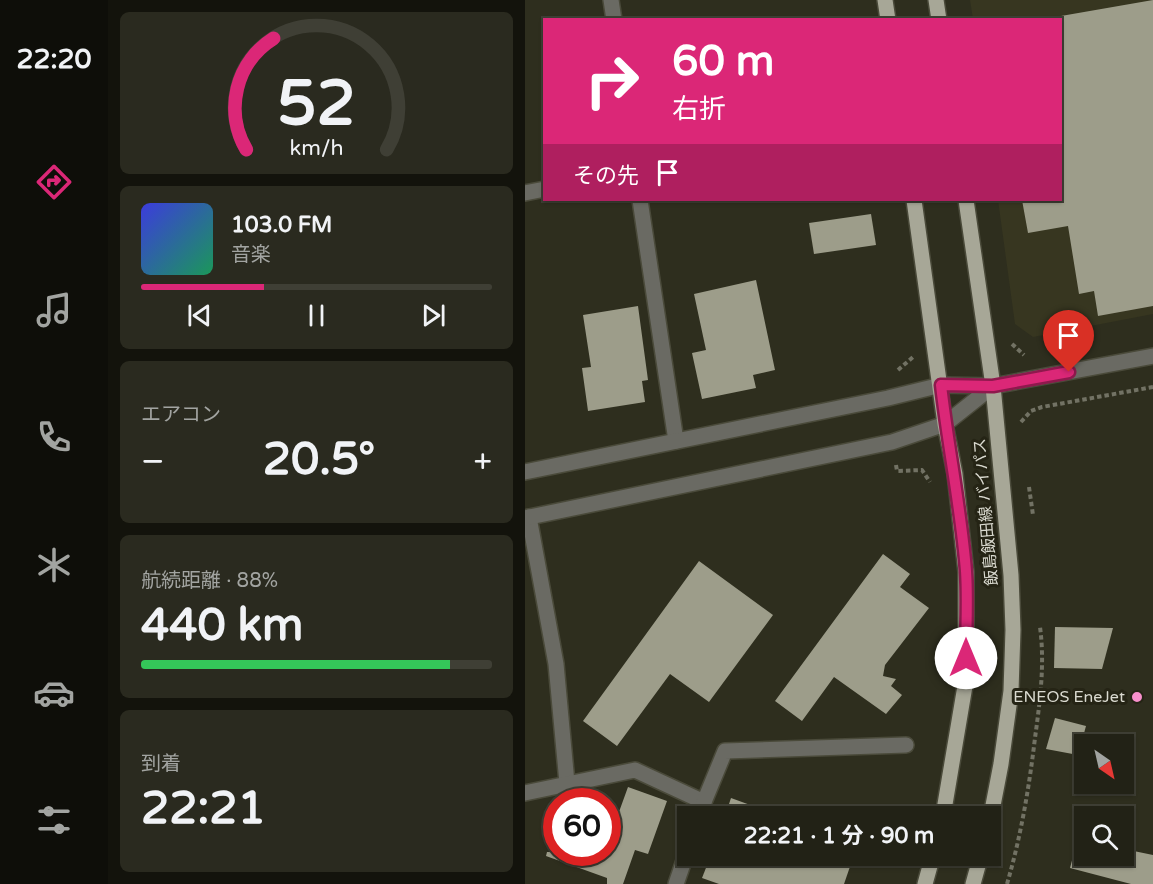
<!DOCTYPE html>
<html lang="ja">
<head>
<meta charset="utf-8">
<style>
	:root { --surface:#222216; --page:#2a2a1f; --text:#f1f3f6; --muted:#a2a4a1; --line:#3f3f35; --accent:#db2777 }
	body { margin:0; font-family:"Varela Round","Noto Sans JP",sans-serif; background:var(--page); color:var(--text); height:100vh; display:flex; flex-direction:column; font-size:22px; white-space:nowrap }
	* { box-sizing:border-box; margin:0 }
	p { font-size:20px; color:var(--muted) }
	.icon { flex:none; width:33px; height:33px; fill:none; stroke:currentColor; stroke-width:2; stroke-linecap:round; stroke-linejoin:round }
	.map { position:relative; flex:1; overflow:hidden }
	.details { display:flex; flex-direction:column; gap:12px; padding:12px; background:#13130c; width:417px }
	.details>* { flex:none }
	.guide { position:absolute; left:18px; top:18px; width:519px; height:183px; border-radius:0px; box-shadow:0 2px 4px #0004,0 0 0 2px var(--line); background:#db2777; color:#fff; overflow:hidden }
	.needle { width:39px; rotate:146deg }
	.tools { position:absolute; left:549px; top:734px; display:grid; gap:12px }
	.tools a { display:grid; place-items:center; width:60px; height:60px; border-radius:0px; background:var(--surface); box-shadow:0 2px 4px #0004,0 0 0 2px var(--line); font-size:30px }
	.speed { position:absolute; left:18px; top:788px; display:flex; gap:12px; font-size:30px; font-weight:700; text-align:center }
	.speed>* { display:grid; place-content:center; width:78px; height:78px; border-radius:50%; background:var(--surface); box-shadow:0 2px 4px #0004,0 0 0 2px var(--line); line-height:1 }
	.speed .limit { border:9px solid #d22; background:#fff; color:#111 }
	.pin { position:absolute; display:grid; place-items:center; width:51px; height:51px; color:#fff; margin:-62px -26px; border-radius:50% 50% 50% 0; rotate:-45deg; box-shadow:0 0 6px #0007 }
	.pin .icon { rotate:45deg }
	.me { position:absolute; width:66px; margin:-33px; rotate:0deg; stroke-linejoin:round; filter:drop-shadow(0 0 4px #0008) }
	.turn { display:flex; align-items:center; gap:21px; height:126px; padding:0 30px; font-size:27px }
	.turn .icon { width:78px; height:78px; stroke-width:2.5 }
	.turn b { display:block; font-size:42px; line-height:51px }
	.then { display:flex; align-items:center; height:57px; padding:0 30px; background:#0003; gap:12px; font-size:22px }
	.big { font-size:45px; font-weight:700; line-height:1.1 }
	.details .card { flex:1; display:flex; flex-direction:column; justify-content:center; gap:9px; min-width:0; padding:0 21px; border-radius:9px; background:var(--page) }
	.details .dial { align-items:center; gap:0 }
	.dial svg { height:156px; overflow:visible; fill:none; stroke:var(--line); stroke-width:7; stroke-linecap:round; text-anchor:middle }
	.dial text { fill:var(--text); stroke:none }
	.song { display:flex; align-items:center; gap:18px }
	.cover { width:72px; height:72px; border-radius:9px; background:linear-gradient(135deg,hsl(240 70% 55%),hsl(150 70% 35%)) }
	.played { height:6px; border-radius:3px; background:linear-gradient(90deg,var(--accent) 35%,var(--line) 35%) }
	.keys { display:flex; justify-content:space-around; direction:ltr }
	.heat { display:flex; justify-content:space-between; align-items:center; font-size:33px; direction:ltr }
	.charge { height:9px; border-radius:4px; background:linear-gradient(90deg,#34c759 88%,var(--line) 0) }
	.trip { position:absolute; left:152px; top:806px; width:324px; height:60px; border-radius:0px; background:var(--surface); box-shadow:0 2px 4px #0004,0 0 0 2px var(--line); font-weight:700; line-height:60px; text-align:center }
	main { display:flex; flex:1; min-height:0 }
	.tab-bar { display:flex; flex-direction:column; width:108px; justify-content:space-around; align-items:center; background:#0e0e09; color:var(--muted) }
	.tab-bar .icon { width:42px; height:42px }
	.tab-bar .current { color:var(--accent) }
	.tab-bar b { font-size:27px; color:var(--text) }
	.map>svg:first-child { display:block }
	.built { fill:#373620 }
	.building { fill:#9d9d8a }
	.lines { fill:none; stroke-linecap:round; stroke-linejoin:round }
	.minor-casing { stroke:#4a4a3a; stroke-width:18 }
	.major-casing { stroke:#4a4a3a; stroke-width:18 }
	.path { stroke:#727264; stroke-width:4; stroke-dasharray:4.5 3; stroke-linecap:butt }
	.minor { stroke:#6a6a63; stroke-width:15 }
	.major { stroke:#a7a797; stroke-width:15 }
	.route-casing { stroke:#8e194d; stroke-width:15 }
	.route { stroke:#db2777; stroke-width:10 }
	.poi-dot { fill:#f890cc; stroke:#252415; stroke-width:2 }
	.labels { text-anchor:middle; dominant-baseline:central; stroke-width:6; stroke-linejoin:round; paint-order:stroke }
	.street-label { font-size:16px; fill:#dadad0; stroke:#252415 }
	.poi-label { font-size:16px; fill:#dadad0; stroke:#252415; text-anchor:end }
</style>
</head>
<body>
<main>
<nav class="tab-bar">
<b>22:20</b>
<svg class="icon current" aria-label="directions" viewBox="0 0 24 24"><path d="M12 3l9 9-9 9-9-9zM9 14v-3h6M13 9l2 2-2 2"/></svg>
<svg class="icon" aria-label="music" viewBox="0 0 24 24"><path d="M9 18V5l10-2v13"/><circle cx="6" cy="18" r="3"/><circle cx="16" cy="16" r="3"/></svg>
<svg class="icon" aria-label="phone" viewBox="0 0 24 24"><path d="M5 4h4l2 5-3 2q2 4 5 5l2-3 5 2v4C11 20 4 13 5 4z"/></svg>
<svg class="icon" aria-label="climate" viewBox="0 0 24 24"><path d="M12 3v18M4 7l16 10M4 17L20 7"/></svg>
<svg class="icon" aria-label="car" viewBox="0 0 24 24"><path d="M5 17H2v-5l4-1 3-4h7l3 4 3 1v5h-3M9 17h6M6 11h13"/><circle cx="7" cy="17" r="2"/><circle cx="17" cy="17" r="2"/></svg>
<svg class="icon" aria-label="filters" viewBox="0 0 24 24"><path d="M4 7h16M4 17h16"/><circle cx="9" cy="7" r="2"/><circle cx="15" cy="17" r="2"/></svg>
</nav>
<section class="details">
<div class="card dial"><svg viewBox="0 0 100 80">
<path d="M14 69A42 42 0 1 1 86 69"/>
<path d="M14 69A42 42 0 0 1 28 12" stroke="#db2777"/>
<text x="50" y="56" font-size="32" font-weight="700">52</text>
<text x="50" y="72" font-size="11">km/h</text>
</svg></div>
<div class="card">
<div class="song"><i class="cover"></i><div><b>103.0 FM</b><p>音楽</p></div></div>
<div class="played"></div>
<div class="keys"><svg class="icon" aria-label="previous" viewBox="0 0 24 24"><path d="M18 5L8 12l10 7zM5 5v14"/></svg><svg class="icon" aria-label="pause" viewBox="0 0 24 24"><path d="M8 5v14M16 5v14"/></svg><svg class="icon" aria-label="next" viewBox="0 0 24 24"><path d="M6 5l10 7-10 7zM19 5v14"/></svg></div>
</div>
<div class="card"><p>エアコン</p>
<div class="heat"><a>−</a><b class="big">20.5°</b><a>+</a></div>
</div>
<div class="card"><p>航続距離 · 88%</p><b class="big">440 km</b><div class="charge"></div></div>
<div class="card"><p>到着</p><b class="big">22:21</b></div>
</section>
<div class="map">
<svg width="628" height="884" viewBox="0 0 628 884">
	<rect width="100%" height="100%" fill="#2e2e1e"/>
	<path class="built" d="M445 0H628V314L508 337 490 324 473 200H536V20L448 19Z"/>
	<g class="building">
		<path d="M628 0V306L573 316 569 291 554 294 543 226 503 233 497 200H536V16Z"/>
		<path d="M346 214 351 245 289 254 284 223Z"/>
		<path d="M231 280 250 370 228 375 231 388 177 399 167 353 181 350 169 294Z"/>
		<path d="M113 306 123 380 117 381 120 402 63 411 57 368 66 367 58 315Z"/>
		<path d="M358 554 385 574 375 587 404 608 360 665 358 676 371 679 366 686 377 695 361 714 309 677 277 721 250 701Z"/>
		<path d="M174 561 248 615 184 702 145 674 92 746 58 721Z"/>
		<path d="M530 627 588 628 577 669 529 668Z"/>
		<path d="M530 718 561 726 553 755 521 749Z"/>
		<path d="M103 787 142 801 123 854 110 850 98 884H82V878L21 856 22 852H82V845Z"/>
		<path d="M206 798 255 816H200Z"/>
		<path d="M555 830 560 831V855H598V841L601 842 599 849 628 855V884H606L545 868Z"/>
		<path d="M186 855H329L319 884H194L177 878Z"/>
	</g>
	<g class="lines">
		<defs>
			<g id="minor">
				<path d="M86 0 89 20"/>
				<path d="M0 193 20 189"/>
				<path d="M115 200 151 441"/>
				<path d="M0 472 363 398 416 385 468 386 628 356"/>
				<path d="M4 517 31 664 42 783"/>
				<path d="M0 518 367 442 420 424 468 386"/>
				<path d="M0 793 110 770 179 802 175 816"/>
				<path d="M179 802 200 751 381 745"/>
				<path d="M151 884 162 852"/>
			</g>
			<g id="major">
				<path d="M360 0 363 20"/>
				<path d="M411 0 414 20"/>
				<path d="M389 200 420 424 430 474 441 572V680L418 816"/>
				<path d="M441 200 468 386 486 575 488 630 486 691 476 764 465 821"/>
				<path d="M400 884 408 855"/>
				<path d="M448 884 456 855"/>
			</g>
		</defs>
		<use href="#minor" class="minor-casing"/>
		<use href="#major" class="major-casing"/>
		<g class="path">
			<path d="M487 344 499 355"/>
			<path d="M373 370 388 357"/>
			<path d="M496 422 506 411 517 407 628 387"/>
			<path d="M371 465 372 471 397 470 405 482"/>
			<path d="M504 487 508 515"/>
			<path d="M482 884C496 836 504 788 510 738 515 701 520 664 515 627"/>
		</g>
		<use href="#minor" class="minor"/>
		<use href="#major" class="major"/>
	</g>
	<g class="lines">
		<defs>
			<path id="route" d="M441 658C441 629 443 600 441 571 436 508 423 447 416 385L468 386 544 372"/>
		</defs>
		<use href="#route" class="route-casing"/>
		<use href="#route" class="route"/>
	</g>
	<circle class="poi-dot" cx="612" cy="697" r="6"/>
	<g class="labels">
		<g class="street-label">
			<text transform="translate(461 512) rotate(-95)">飯島飯田線 バイパス</text>
		</g>
		<g class="poi-label">
			<text x="600" y="697">ENEOS EneJet</text>
		</g>
	</g>
</svg>
<div class="tools">
<a><svg class="needle" viewBox="-14 -14 28 28"><path d="M0-13l5 13h-10z" fill="#e53935"/><path d="M0 13l5-13h-10z" fill="#a2a4a1"/></svg></a>
<a><svg class="icon" aria-label="search" viewBox="0 0 24 24"><circle cx="10" cy="10" r="6"/><path d="M15 15l6 6"/></svg></a>
</div>
<div class="speed"><div class="limit">60</div></div>
<div class="pin" style="left:544px;top:372px;background:#d93025"><svg class="icon" aria-label="arrive" viewBox="0 0 24 24"><path d="M6 21V4h12l-3 4 3 4H6"/></svg></div>
<svg class="me" style="left:441px;top:658px" viewBox="-20 -20 40 40"><circle r="19" fill="#fff"/><path d="M0-13L10 11 0 6-10 11z" fill="#db2777"/></svg>
<div class="trip">22:21 · 1 分 · 90 m</div>
<div class="guide">
<div class="turn"><svg class="icon" aria-label="right" viewBox="0 0 24 24"><path d="M7 20v-9h11M14 6l5 5-5 5"/></svg><div><b>60 m</b>右折</div></div>
<div class="then">その先<svg class="icon" aria-label="arrive" viewBox="0 0 24 24"><path d="M6 21V4h12l-3 4 3 4H6"/></svg></div>
</div>
</div>
</main>
</body>
</html>
